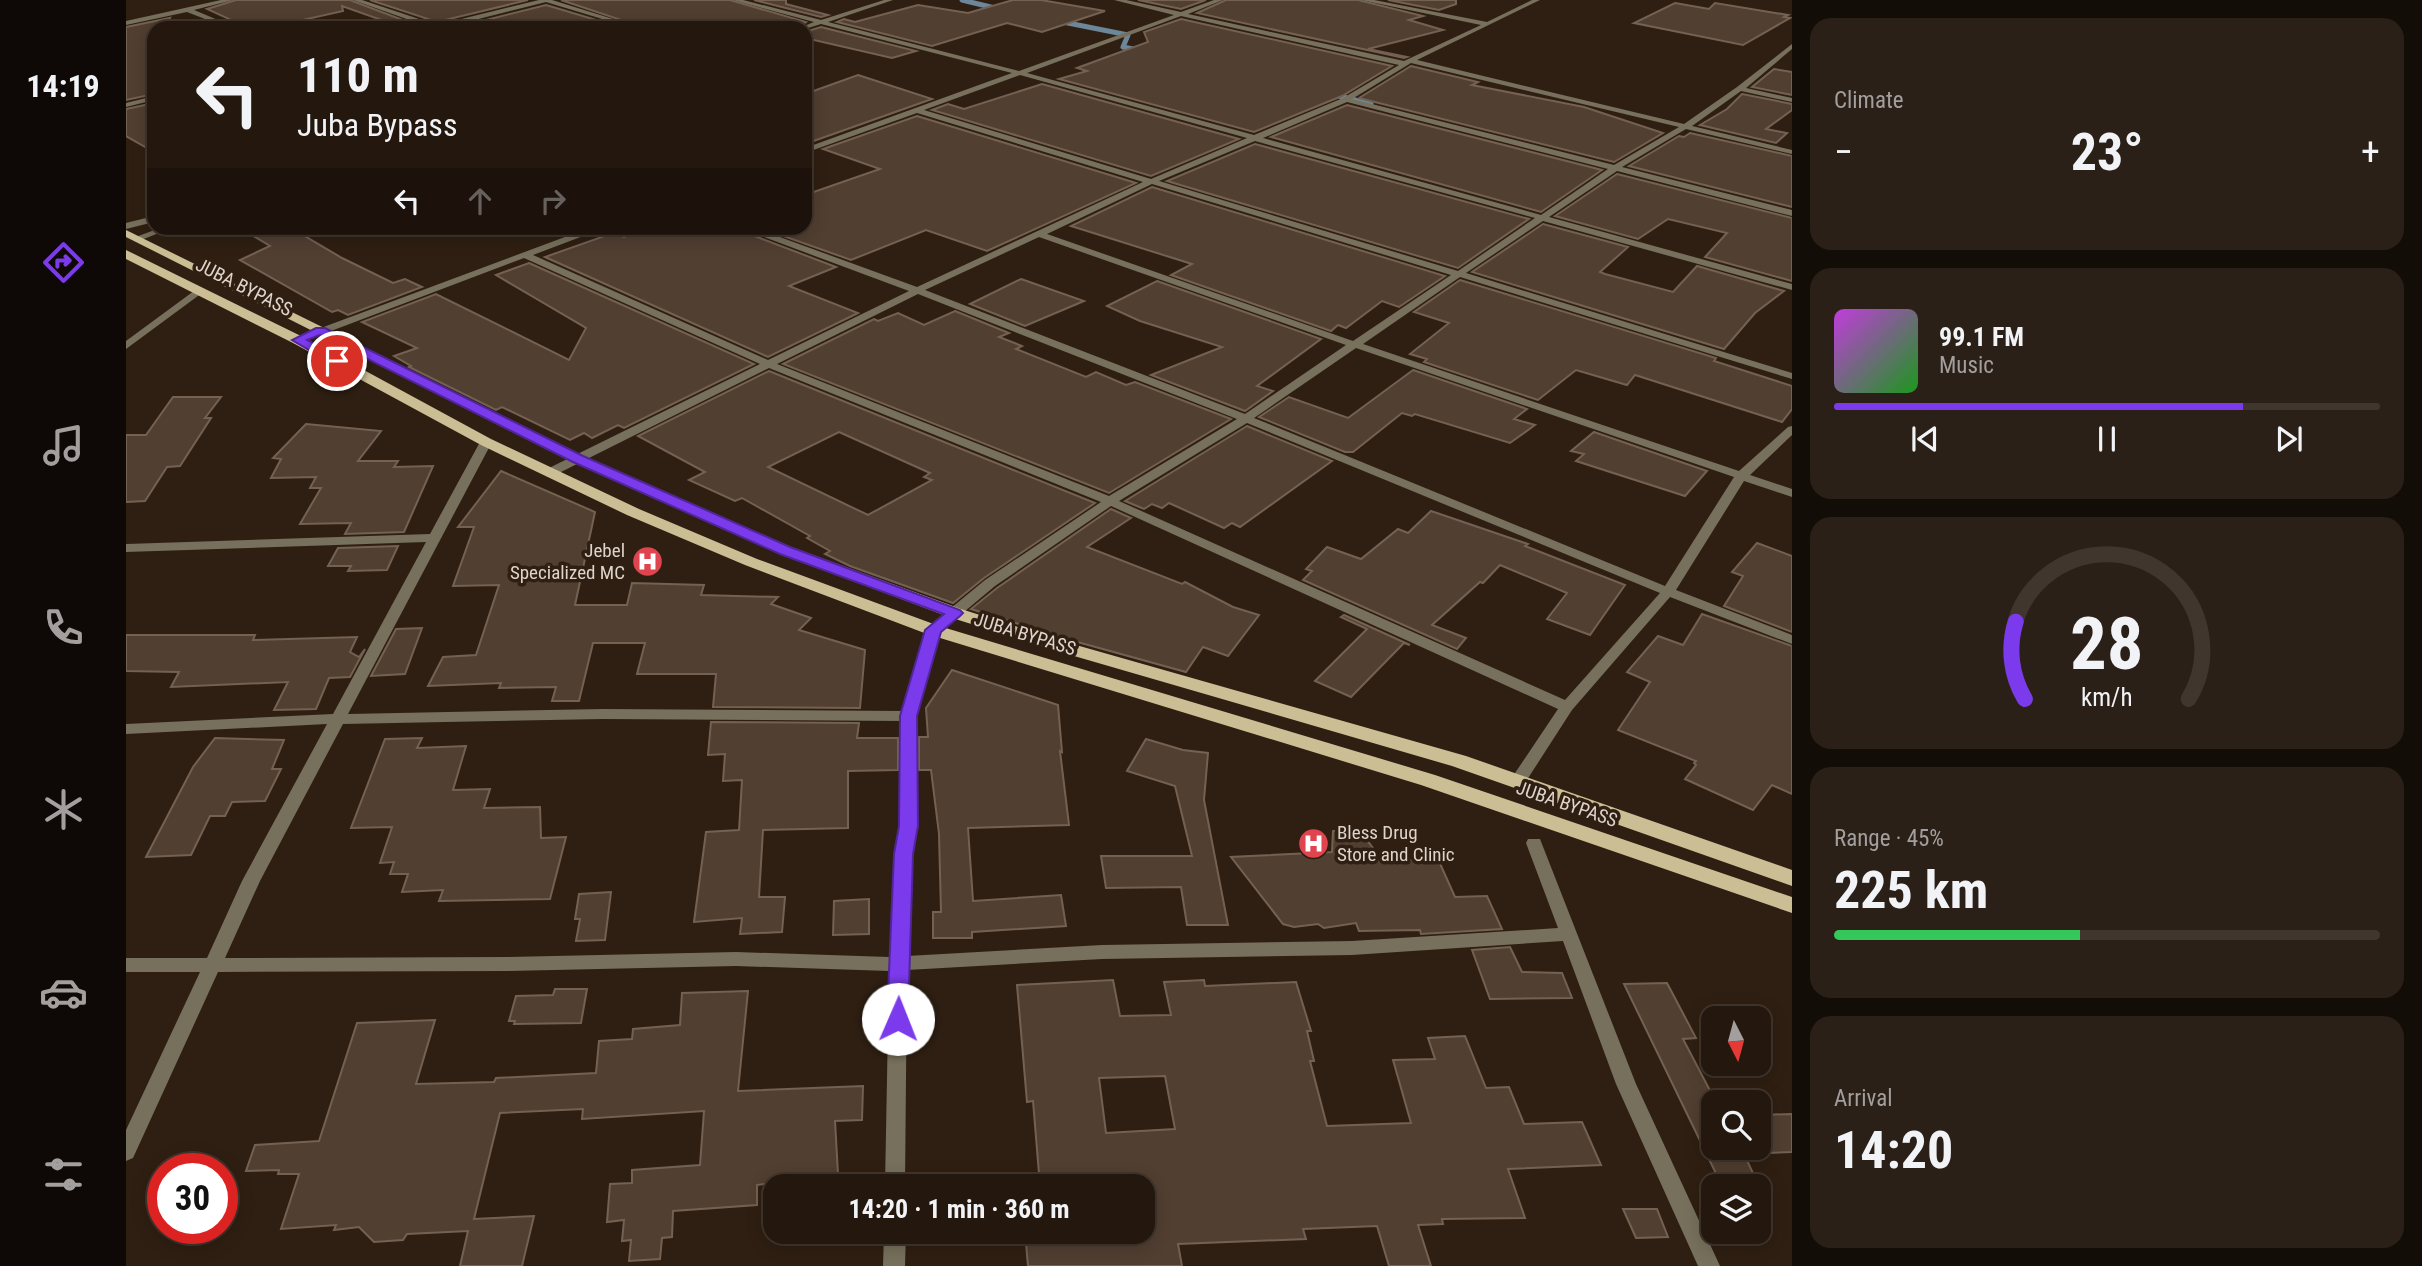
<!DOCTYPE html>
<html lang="en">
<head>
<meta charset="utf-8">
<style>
	:root { --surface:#23170e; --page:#2b2017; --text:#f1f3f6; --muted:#a39f9e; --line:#40362e; --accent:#7c3aed }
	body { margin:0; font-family:"Roboto Condensed",sans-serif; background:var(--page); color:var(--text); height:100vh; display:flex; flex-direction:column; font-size:26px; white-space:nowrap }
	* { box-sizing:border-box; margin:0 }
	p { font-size:23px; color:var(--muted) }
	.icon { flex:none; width:38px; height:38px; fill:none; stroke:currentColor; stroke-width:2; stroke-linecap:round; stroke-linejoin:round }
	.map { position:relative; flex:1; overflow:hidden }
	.details { display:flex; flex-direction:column; gap:18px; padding:18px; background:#130d08; width:630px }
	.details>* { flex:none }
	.hud { position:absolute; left:21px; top:21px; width:665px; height:214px; border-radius:21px; box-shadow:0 4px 18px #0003,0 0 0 2px var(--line); background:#23170e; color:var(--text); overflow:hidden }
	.needle { width:46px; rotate:174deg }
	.buttons { position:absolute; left:1575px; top:1006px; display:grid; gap:14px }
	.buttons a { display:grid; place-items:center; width:70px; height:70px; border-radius:14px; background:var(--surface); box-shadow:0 4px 18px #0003,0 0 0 2px var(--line); font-size:35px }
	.speed { position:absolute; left:21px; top:1153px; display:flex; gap:14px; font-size:35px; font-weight:700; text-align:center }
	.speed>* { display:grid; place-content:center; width:91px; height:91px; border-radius:50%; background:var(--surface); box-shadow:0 4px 18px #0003,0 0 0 2px var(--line); line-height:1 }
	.speed .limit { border:10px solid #d22; background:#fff; color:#111 }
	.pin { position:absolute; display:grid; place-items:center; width:60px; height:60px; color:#fff; margin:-30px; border:4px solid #fff; border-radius:50%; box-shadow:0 2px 7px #0007 }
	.me { position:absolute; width:77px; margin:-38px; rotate:1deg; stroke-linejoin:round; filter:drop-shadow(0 0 5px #0008) }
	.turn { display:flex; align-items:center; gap:24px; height:147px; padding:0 35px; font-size:32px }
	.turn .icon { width:91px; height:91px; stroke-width:2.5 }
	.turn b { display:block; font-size:49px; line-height:60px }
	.lanes { display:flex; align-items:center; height:66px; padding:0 35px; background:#0003; justify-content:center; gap:35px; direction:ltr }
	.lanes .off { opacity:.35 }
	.big { font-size:52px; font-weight:700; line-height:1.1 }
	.details .tile { flex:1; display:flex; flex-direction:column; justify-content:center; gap:10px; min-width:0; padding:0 24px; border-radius:21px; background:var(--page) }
	.details .dial { align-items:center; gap:0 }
	.dial svg { height:182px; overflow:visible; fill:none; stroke:var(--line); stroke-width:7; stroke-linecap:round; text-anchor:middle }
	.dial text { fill:var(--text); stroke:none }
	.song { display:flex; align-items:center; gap:21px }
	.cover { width:84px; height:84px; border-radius:10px; background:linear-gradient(135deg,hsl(290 70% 55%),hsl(120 70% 35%)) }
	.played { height:7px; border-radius:4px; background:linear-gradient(90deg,var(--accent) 75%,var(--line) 75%) }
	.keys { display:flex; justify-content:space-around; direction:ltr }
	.heat { display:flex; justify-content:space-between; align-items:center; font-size:38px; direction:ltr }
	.charge { height:10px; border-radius:5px; background:linear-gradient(90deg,#34c759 45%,var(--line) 0) }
	.trip { position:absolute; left:637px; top:1174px; width:392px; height:70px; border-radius:21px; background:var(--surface); box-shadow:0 4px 18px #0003,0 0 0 2px var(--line); font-weight:700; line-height:70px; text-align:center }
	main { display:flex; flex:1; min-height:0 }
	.tab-bar { display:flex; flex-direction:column; width:126px; justify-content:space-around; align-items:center; background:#0e0906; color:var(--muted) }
	.tab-bar .icon { width:49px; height:49px }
	.tab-bar .active { color:var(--accent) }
	.tab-bar b { font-size:32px; color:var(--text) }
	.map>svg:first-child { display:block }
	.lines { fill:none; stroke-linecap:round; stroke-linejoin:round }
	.stream { stroke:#6c879a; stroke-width:5 }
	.building { fill:#513f31; stroke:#746152; stroke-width:2; fill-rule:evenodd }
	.street { fill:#77705c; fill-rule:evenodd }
	.primary { fill:#ccbe94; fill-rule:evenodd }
	.route { fill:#7c3aed; stroke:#51269a; stroke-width:2 }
	.labels { text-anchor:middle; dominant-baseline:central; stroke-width:7; stroke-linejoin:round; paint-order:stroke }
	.street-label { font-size:19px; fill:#dfd4cc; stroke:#2f1f12 }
	.poi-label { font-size:19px; fill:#dfd4cc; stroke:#2f1f12; text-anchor:end }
</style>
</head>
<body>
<main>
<nav class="tab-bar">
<b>14:19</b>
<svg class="icon active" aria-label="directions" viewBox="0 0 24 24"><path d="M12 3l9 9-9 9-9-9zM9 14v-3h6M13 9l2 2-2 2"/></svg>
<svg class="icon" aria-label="music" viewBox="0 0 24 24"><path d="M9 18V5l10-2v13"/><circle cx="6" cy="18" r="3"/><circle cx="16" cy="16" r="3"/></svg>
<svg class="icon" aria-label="phone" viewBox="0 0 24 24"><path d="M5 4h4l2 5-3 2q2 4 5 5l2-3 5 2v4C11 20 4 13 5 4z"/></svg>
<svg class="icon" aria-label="climate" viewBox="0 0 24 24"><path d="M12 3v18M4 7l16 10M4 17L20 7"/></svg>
<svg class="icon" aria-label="car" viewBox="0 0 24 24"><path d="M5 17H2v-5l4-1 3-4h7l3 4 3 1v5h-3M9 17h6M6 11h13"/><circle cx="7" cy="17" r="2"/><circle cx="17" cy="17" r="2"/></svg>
<svg class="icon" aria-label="filters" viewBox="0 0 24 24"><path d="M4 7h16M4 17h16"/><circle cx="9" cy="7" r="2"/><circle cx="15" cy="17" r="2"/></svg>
</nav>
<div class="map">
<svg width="1666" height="1266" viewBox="0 0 1666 1266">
	<rect width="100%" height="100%" fill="#2f1f12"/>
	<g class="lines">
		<g class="stream">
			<path d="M836 0 873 9"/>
			<path d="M932 21 1002 35 997 47 1017 51"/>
			<path d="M1205 94 1245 104"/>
		</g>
	</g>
	<g class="building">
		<path d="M110 0H224L298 28H278L216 6 217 11 141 28 127 23 116 25 81 9Z"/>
		<path d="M244 0H402L311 22Z"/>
		<path d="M435 0H604L680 22 671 28H519Z"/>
		<path d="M628 0H660V4L702 15 695 17Z"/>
		<path d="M887 0H915L979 11 916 32 881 23 806 46 711 22 718 19 729 22 792 5 842 13Z"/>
		<path d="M1012 0H1080L1055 9Z"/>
		<path d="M1100 0H1232L1297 16 1283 20 1317 30 1242 49 1281 57 1278 58 1071 13Z"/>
		<path d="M1262 0H1330V4L1313 10Z"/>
		<path d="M1549 3 1583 9 1589 3 1662 15 1658 17 1664 18 1617 45 1508 23Z"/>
		<path d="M420 5 497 28H328Z"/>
		<path d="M44 18 39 28H28V94L0 100V27Z"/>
		<path d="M1055 19 1266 66 1216 96 1128 132 933 79 961 71 951 68 1022 42 1018 32Z"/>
		<path d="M695 27 790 51 766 58 679 38V32Z"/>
		<path d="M1285 66 1352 82 1346 85 1458 107 1537 133 1488 162 1233 98Z"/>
		<path d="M1648 69 1666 72V95L1626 87Z"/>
		<path d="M732 75 806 99 679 144V94Z"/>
		<path d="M916 84 1113 139 1025 176 806 110 822 104 838 109Z"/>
		<path d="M1616 94 1666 104V110L1640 129 1661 133 1650 143 1574 125 1601 109Z"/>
		<path d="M28 103V152L0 136V109Z"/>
		<path d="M1221 105 1476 170 1415 212 1145 137Z"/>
		<path d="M791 116 1010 183 861 251 800 230 725 260 635 228H679V195L754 169 697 149Z"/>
		<path d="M1564 133 1666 156V207L1503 166 1553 136 1558 137Z"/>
		<path d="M1129 144 1403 219 1332 268 1041 181Z"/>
		<path d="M1491 174 1666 218V281L1579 257 1601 233 1542 219 1512 239 1429 216Z"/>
		<path d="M1026 187 1319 276 1273 307 1256 301 1220 328 1212 325 1205 331 1045 275 1066 264 945 226Z"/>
		<path d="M1417 224 1502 247 1474 272 1479 274 1547 292 1571 266 1658 291 1629 313 1598 349 1346 272Z"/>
		<path d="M114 228H165L216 258 267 283 279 279 296 287 222 315 212 310 206 312 114 260 144 246Z"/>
		<path d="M523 228H615L618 232 710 267 663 286 732 313 642 357 419 257 487 233 498 237Z"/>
		<path d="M403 263 628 364 498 428 492 425 466 438 458 433 444 440 376 407 370 410 283 367 285 366 268 356 291 348 236 322 310 294 443 360 460 328 370 275Z"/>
		<path d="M895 279 958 301 899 326 844 304Z"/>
		<path d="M1334 280 1590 358 1588 361 1666 386V409L1656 422 1509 375 1501 385 1450 370 1412 400 1298 362 1301 359 1284 354 1323 323 1288 312Z"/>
		<path d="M1031 281 1195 339 1131 386 1147 391 1119 411 1025 375 1096 347 1014 321 981 306Z"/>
		<path d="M829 311 883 333 873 337 896 346 890 349 960 377 970 372 1000 385 1009 382 1105 419 983 493 657 364 748 319 752 321 772 313 798 325Z"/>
		<path d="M1287 370 1401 409 1388 419 1409 425 1384 443 1289 414 1286 416 1276 413 1227 452H1219L1133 417 1163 397 1222 418Z"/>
		<path d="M643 371 969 503 858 578 827 603 724 566 699 554 704 551 681 538 684 536 616 498 609 501 563 480 579 472 512 436ZM713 432 804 473 798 477 806 480 742 515 642 467Z"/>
		<path d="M47 397H95L79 418H85L54 466 41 467 19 501 0 502V435H20Z"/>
		<path d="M180 424 255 431 232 461H272L268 467 307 466 278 532 219 534 225 523 174 524 195 488H184L190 477 145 478 155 459 147 458Z"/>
		<path d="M1121 426 1206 461 1114 527 1106 523 1098 528 1043 503 1036 508 1026 504 1018 509 999 501Z"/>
		<path d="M1468 432 1581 471 1559 496 1450 461 1458 454 1445 451Z"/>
		<path d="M375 471 469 512 449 605H501L506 583 578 585 575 595 652 597 645 604 685 618 673 630 739 650 734 708 587 707 590 674H511L519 643H467L453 701H426L430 687 373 688 375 683 302 686 317 657 350 655 373 585 327 586 348 527H332Z"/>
		<path d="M985 509 1005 518 961 547 1056 584 1059 582 1107 607 1133 615 1102 656 1077 647 1060 672 937 638 845 609 871 588Z"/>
		<path d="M1305 511 1402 544 1399 546 1499 585 1464 635 1421 619 1441 593 1374 565 1357 583 1354 582 1306 625 1340 638 1331 649 1177 580 1186 571 1180 569 1201 547 1235 559 1272 529 1282 533Z"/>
		<path d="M1631 543 1666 556V632L1598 606 1617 576 1606 572Z"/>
		<path d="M272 546 261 570 222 571 225 566H202L212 548Z"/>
		<path d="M1576 614 1666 646V794L1646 785 1627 810 1559 779 1570 765 1568 763 1570 761 1492 730 1524 682 1501 672 1532 636 1557 645Z"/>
		<path d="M1218 615 1284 645 1278 643 1225 697 1189 681 1241 629 1215 617Z"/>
		<path d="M296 628 279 674 245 676 270 629Z"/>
		<path d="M0 635H129L127 640 231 637 224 652 233 657 239 649 224 677 203 678 190 709 148 710 162 682 45 687 53 672 0 671Z"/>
		<path d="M826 670 932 705 936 752 934 751 943 825 842 828 847 901 935 895 940 926 846 932V938H807V912H815L813 834 805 770H793V737H802L800 708Z"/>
		<path d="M585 722 733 723 731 738H772V770L722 771V828L637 830 633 897H659L656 932 614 934 616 918 568 922 580 832 613 830 616 780 597 781 599 754 582 755Z"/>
		<path d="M89 738 158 740 146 769H155L139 801 106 802 99 816H84L65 855 20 857 67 767Z"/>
		<path d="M296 738 291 748 340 746 327 790 364 789 358 808 414 807 415 838 440 837 424 899 313 901 317 890 276 892 282 874H264L268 862 254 863 266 827 225 828 259 739Z"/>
		<path d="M1020 739 1057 750 1082 753 1078 800 1102 925H1061L1055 887 980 888 975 856H1066L1049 786 1001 771Z"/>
		<path d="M1220 829 1237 835 1247 848 1252 861 1312 859 1329 897 1361 896 1376 929 1295 934 1294 930 1233 931 1230 923 1198 928 1192 924 1168 927 1157 924 1105 857 1206 852 1207 831Z"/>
		<path d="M485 892 479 940 450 941 454 919H449L453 894Z"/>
		<path d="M743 899V934L707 935 708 901Z"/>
		<path d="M1384 947 1396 972 1436 973 1446 998 1364 999 1346 950Z"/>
		<path d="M987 980 994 1016 1045 1015 1038 982 1078 980 1079 986 1170 982 1185 1031H1181L1188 1061H1184L1201 1126 1285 1123 1267 1060 1309 1059 1302 1038 1339 1036 1360 1088 1383 1087 1398 1124 1456 1122 1475 1165 1382 1169 1399 1218 1316 1219 1317 1224 1292 1225 1305 1266H1263L1251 1226 1177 1229 1180 1239 1052 1244 1056 1266H902L899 1232H1017V1186H914L907 1101 901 1102 891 985ZM1039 1076 1049 1129 980 1133 973 1078Z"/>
		<path d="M1541 983 1570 1038 1557 1039 1590 1102H1587V1148H1633V1115L1666 1114V1152L1618 1154 1633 1186H1596L1498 984Z"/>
		<path d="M429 989H461L455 1023 388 1024 389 1021H383L390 996 427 995Z"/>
		<path d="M622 991 612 1091 737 1086 736 1120 709 1121 712 1174 631 1185V1205L547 1211 546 1237 536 1238 534 1259 503 1261 505 1240 496 1241 498 1220 481 1222 484 1184 506 1183V1170L574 1165 578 1111 456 1119 457 1109 374 1113 348 1219 408 1216 396 1266H334L342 1231 281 1234 277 1240 248 1242 233 1227 208 1230 210 1225 155 1229 173 1174H152L153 1170 120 1171 129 1145 193 1141 231 1023 309 1020 290 1084 368 1082 370 1078 470 1073 473 1041 506 1039 507 1029 554 1025 556 993Z"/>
		<path d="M1497 1209H1531L1542 1237 1510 1238Z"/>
	</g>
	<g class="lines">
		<g class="street">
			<path d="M95 0H107L68 10 111 28H102L61 12 0 25V21Z"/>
			<path d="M227 0H236L311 25 413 0H426L516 28H506L420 2 317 28H306Z"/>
			<path d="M607 0H617L695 20 758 0H767L702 22 893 71 1048 15 988 0H1000L1055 12 1088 0H1097L1062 14 1278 61 1355 25 1235 0H1248L1361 22 1406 0H1414L1291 60 1558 124 1611 87 1666 44V49L1620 88 1666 98V102L1615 91 1566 126 1666 150V154L1560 129 1496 167 1666 210V216L1491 171 1423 217 1666 284V290L1417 221 1340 273 1666 373V379L1334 277 1237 344 1613 471 1662 427 1666 426V435L1624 475 1666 489V497L1618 481 1550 590 1666 635V644L1544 597 1446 710 1397 786H1385L1383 782 1432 709 985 506 869 586 814 632 791 716 790 826 786 854 781 956 976 945 1226 941 1432 928 1400 843 1402 839H1414L1510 1084 1594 1266H1572L1490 1084 1437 941 1226 955 976 959 781 970 779 1186H759L763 971 610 966 379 971 92 972 7 1158 0 1161V1130L74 972H0V958H81L116 881 201 724 0 734V724L207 714 300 542 0 552V544L304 534 354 442 360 438 366 442 222 714 477 709 777 711 802 627 859 580 975 502 643 368 429 475H421L419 472 421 469 634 364 398 258 176 342H168V338L463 228H474L473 230 407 255 642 360 783 291 619 230 618 228H629L791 287 1017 182 791 113 679 153V148L886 73 695 24 679 29 673 28 688 22ZM1055 16 1273 65 1217 98 1128 135 901 73ZM1285 63 1553 127 1488 165 1226 99ZM894 75 1121 138 1025 179 798 110ZM1221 102 1482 169 1415 215 1137 138ZM1129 141 1409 218 1332 271 1033 181ZM1026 184 1325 275 1227 341 921 234ZM913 237 1220 345 1119 414 799 290ZM792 294 1111 419 983 496 651 364ZM1230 348 1608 477 1539 586 1128 418ZM1121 423 1534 593 1439 700 993 501ZM477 719 775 721 774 826 770 854 763 957 610 952 379 957 99 958 134 881 217 724Z"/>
			<path d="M28 96V100L0 107V103Z"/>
			<path d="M28 216V222L0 229V223Z"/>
			<path d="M34 228H46L15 240 7 238Z"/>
			<path d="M72 288 80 290 0 349V341Z"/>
			<path d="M758 1232H780L779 1266H757Z"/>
		</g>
		<g class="primary">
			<path d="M0 230 457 456 665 547 835 609 936 641 1340 756 1666 870V886L1326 766 924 649 823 617 653 553 447 462 0 237Z"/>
			<path d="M0 250 177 337 365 439 513 509 631 559 813 626 1309 775 1666 897V913L1295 785 801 634 619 565 501 515 355 445 167 343 0 259Z"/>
		</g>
	</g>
	<path class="route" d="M190 328H199L457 456 664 547 834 610 837 613 834 616 815 632 791 716 792 826 787 854 782 1019 779 1025 772 1028 764 1025 761 1019 768 854 773 826 774 716 799 630 818 614 654 554 447 462 194 335 181 340 216 359V364H207L166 340Z"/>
	<defs>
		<symbol id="hospital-disc" viewBox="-11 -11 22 22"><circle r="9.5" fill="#e0444e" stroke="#2f1f12"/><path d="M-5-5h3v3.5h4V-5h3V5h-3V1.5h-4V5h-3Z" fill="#fff"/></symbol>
	</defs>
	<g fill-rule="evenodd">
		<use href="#hospital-disc" x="504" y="544" width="35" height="35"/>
		<use href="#hospital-disc" x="1170" y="826" width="35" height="35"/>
	</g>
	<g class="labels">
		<g class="street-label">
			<text transform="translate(118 287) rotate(27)">JUBA BYPASS</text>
			<text transform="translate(899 634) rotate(17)">JUBA BYPASS</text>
			<text transform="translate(1441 804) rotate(19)">JUBA BYPASS</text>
		</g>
		<g class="poi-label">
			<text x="499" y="550">Jebel<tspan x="499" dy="22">Specialized MC</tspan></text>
			<text x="1211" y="832" text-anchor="start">Bless Drug<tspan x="1211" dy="22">Store and Clinic</tspan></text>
		</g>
	</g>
</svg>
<div class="buttons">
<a><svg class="needle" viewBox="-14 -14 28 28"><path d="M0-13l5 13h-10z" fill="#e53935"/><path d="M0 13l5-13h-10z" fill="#a39f9e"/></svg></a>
<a><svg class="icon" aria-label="search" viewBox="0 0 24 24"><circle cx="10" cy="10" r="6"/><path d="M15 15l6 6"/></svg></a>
<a><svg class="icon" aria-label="layers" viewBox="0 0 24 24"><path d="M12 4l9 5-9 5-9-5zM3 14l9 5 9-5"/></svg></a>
</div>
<div class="speed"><div class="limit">30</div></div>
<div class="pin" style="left:211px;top:361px;background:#d93025"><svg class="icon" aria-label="arrive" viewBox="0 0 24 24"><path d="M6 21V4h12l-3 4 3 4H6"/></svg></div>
<svg class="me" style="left:772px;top:1019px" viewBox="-20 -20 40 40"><circle r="19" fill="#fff"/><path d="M0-13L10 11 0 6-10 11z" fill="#7c3aed"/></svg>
<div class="trip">14:20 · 1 min · 360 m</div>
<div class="hud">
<div class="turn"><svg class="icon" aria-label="left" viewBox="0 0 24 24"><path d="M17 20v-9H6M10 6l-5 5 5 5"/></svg><div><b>110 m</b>Juba Bypass</div></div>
<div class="lanes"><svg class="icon" aria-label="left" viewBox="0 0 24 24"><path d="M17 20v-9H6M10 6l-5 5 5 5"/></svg><svg class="icon off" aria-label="ahead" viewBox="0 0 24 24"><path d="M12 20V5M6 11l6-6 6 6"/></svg><svg class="icon off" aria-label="right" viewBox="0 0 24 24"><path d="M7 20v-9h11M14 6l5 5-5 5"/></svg></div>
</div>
</div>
<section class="details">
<div class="tile"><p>Climate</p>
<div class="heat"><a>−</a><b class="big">23°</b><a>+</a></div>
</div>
<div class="tile">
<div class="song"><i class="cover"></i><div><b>99.1 FM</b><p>Music</p></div></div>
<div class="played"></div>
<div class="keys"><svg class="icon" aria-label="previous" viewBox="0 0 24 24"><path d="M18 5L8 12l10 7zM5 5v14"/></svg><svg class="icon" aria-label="pause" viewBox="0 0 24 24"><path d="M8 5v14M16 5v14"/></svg><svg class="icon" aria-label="next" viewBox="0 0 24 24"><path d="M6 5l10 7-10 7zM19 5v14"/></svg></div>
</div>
<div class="tile dial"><svg viewBox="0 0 100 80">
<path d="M14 69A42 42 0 1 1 86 69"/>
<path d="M14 69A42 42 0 0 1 10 35" stroke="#7c3aed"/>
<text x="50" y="56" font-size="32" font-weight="700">28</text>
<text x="50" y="72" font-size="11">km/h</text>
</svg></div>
<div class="tile"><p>Range · 45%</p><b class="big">225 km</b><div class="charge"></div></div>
<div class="tile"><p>Arrival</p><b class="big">14:20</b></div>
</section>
</main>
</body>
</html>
